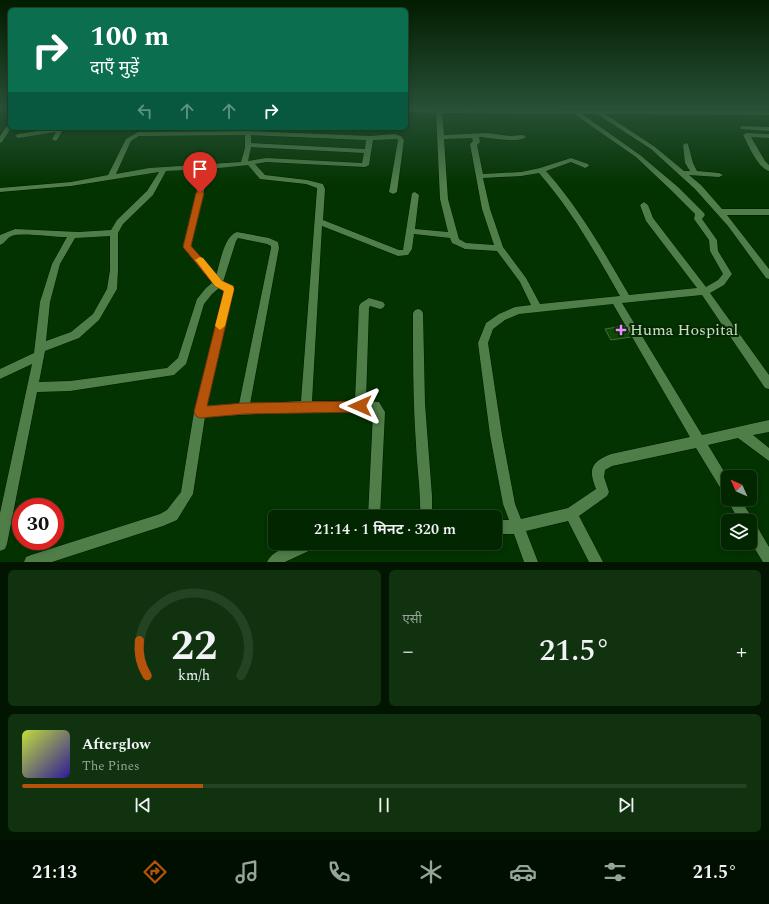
<!DOCTYPE html>
<html lang="hi">
<head>
<meta charset="utf-8">
<style>
	:root { --surface:#022600; --page:#10320f; --text:#f1f3f6; --muted:#96a599; --line:#234322; --accent:#b45309 }
	body { margin:0; font-family:Spectral,"Noto Sans Devanagari",serif; background:var(--page); color:var(--text); height:100vh; display:flex; flex-direction:column; font-size:15px; white-space:nowrap }
	* { box-sizing:border-box; margin:0 }
	p { font-size:13px; color:var(--muted) }
	.icon { flex:none; width:22px; height:22px; fill:none; stroke:currentColor; stroke-width:2; stroke-linecap:round; stroke-linejoin:round }
	.map { position:relative; height:562px; overflow:hidden }
	.drawer { display:flex; flex-direction:column; gap:8px; padding:8px; background:#011500; flex:1 }
	.drawer>* { flex:none }
	.banner { position:absolute; left:8px; top:8px; width:400px; height:122px; border-radius:6px; box-shadow:0 2px 6px #0003,0 0 0 1px var(--line); background:#0b6e4f; color:#fff; overflow:hidden }
	.needle { width:26px; rotate:315deg }
	.fabs { position:absolute; left:721px; top:470px; display:grid; gap:8px }
	.fabs a { display:grid; place-items:center; width:36px; height:36px; border-radius:6px; background:var(--surface); box-shadow:0 2px 6px #0003,0 0 0 1px var(--line); font-size:20px }
	.speed { position:absolute; left:12px; top:498px; display:flex; gap:8px; font-size:20px; font-weight:700; text-align:center }
	.speed>* { display:grid; place-content:center; width:52px; height:52px; border-radius:50%; background:var(--surface); box-shadow:0 2px 6px #0003,0 0 0 1px var(--line); line-height:1 }
	.speed .limit { border:6px solid #d22; background:#fff; color:#111 }
	.pin { position:absolute; display:grid; place-items:center; width:34px; height:34px; color:#fff; margin:-41px -17px; border-radius:50% 50% 50% 0; rotate:-45deg; box-shadow:0 0 4px #0007 }
	.pin .icon { rotate:45deg }
	.me { position:absolute; width:44px; margin:-22px; rotate:270deg; stroke-linejoin:round; filter:drop-shadow(0 0 3px #0008) }
	.turn { display:flex; align-items:center; gap:14px; height:84px; padding:0 16px; font-size:18px }
	.turn .icon { width:52px; height:52px; stroke-width:2.5 }
	.turn b { display:block; font-size:28px; line-height:34px }
	.lanes { display:flex; align-items:center; height:38px; padding:0 16px; background:#0003; justify-content:center; gap:20px; direction:ltr }
	.lanes .off { opacity:.35 }
	.big { font-size:30px; font-weight:600; line-height:1.1 }
	.drawer .widget { flex:1; display:flex; flex-direction:column; justify-content:center; gap:6px; min-width:0; padding:0 14px; border-radius:6px; background:var(--page) }
	.drawer .dial { align-items:center; gap:0 }
	.dial svg { height:104px; overflow:visible; fill:none; stroke:var(--line); stroke-width:7; stroke-linecap:round; text-anchor:middle }
	.dial text { fill:var(--text); stroke:none }
	.song { display:flex; align-items:center; gap:12px }
	.cover { width:48px; height:48px; border-radius:6px; background:linear-gradient(135deg,hsl(70 70% 55%),hsl(250 70% 35%)) }
	.played { height:4px; border-radius:2px; background:linear-gradient(90deg,var(--accent) 25%,var(--line) 25%) }
	.keys { display:flex; justify-content:space-around; direction:ltr }
	.heat { display:flex; justify-content:space-between; align-items:center; font-size:22px; direction:ltr }
	.drawer .tiles { flex:1; display:grid; gap:8px; grid-template-columns:1fr 1fr }
	.widget:last-child { grid-column:span 2 }
	.trip { position:absolute; left:268px; top:510px; width:234px; height:40px; border-radius:6px; background:var(--surface); box-shadow:0 2px 6px #0003,0 0 0 1px var(--line); font-weight:600; line-height:40px; text-align:center }
	.menu { display:flex; height:64px; justify-content:space-around; align-items:center; background:#010f00; color:var(--muted) }
	.menu .icon { width:28px; height:28px }
	.menu .on { color:var(--accent) }
	.menu b { font-size:18px; color:var(--text) }
	.map>svg:first-child { display:block }
	.building { fill:#0f4704; stroke:#426f3a }
	.lines { fill:none; stroke-linecap:round; stroke-linejoin:round }
	.minor-casing { stroke:#021700; stroke-width:1 }
	.minor { fill:#507e48; fill-rule:evenodd }
	.route { fill:#b45309; stroke:#753606 }
	.slow { fill:#f59e0b }
	.poi-dot { fill:#ea8dfd; stroke:#052701; stroke-width:1.5 }
	.labels { text-anchor:middle; dominant-baseline:central; stroke-width:4; stroke-linejoin:round; paint-order:stroke }
	.poi-label { font-size:16px; fill:#c8e1c4; stroke:#052701; text-anchor:start }
</style>
</head>
<body>
<div class="map">
<svg width="769" height="562" viewBox="0 0 769 562">
	<rect width="100%" height="100%" fill="#033300"/>
	<path class="building" d="M624 326 631 337 611 340 605 329Z"/>
	<g class="lines">
		<defs>
			<g id="minor">
				<path d="M465 107H471L472 109 769 111V115L605 114 655 147 684 171H690L685 163 683 145 686 143 688 144 693 163 697 171 719 173 723 175 719 177 689 175 701 185 722 209H769V215H727L769 269V279L766 278 728 226 695 189 651 149 597 114H582L640 155 678 187 704 213 705 215 702 219 717 240 718 251 732 274 724 285 710 293 769 375V389L765 388 702 295 622 303 702 435 769 420V432L753 435 769 448V461L738 438 708 445 728 478V499H740L751 516 752 522 755 523 769 547V562H763L750 541V521H739L727 499 728 496 724 494 696 448 612 466 605 470 604 477 609 492 607 496 579 516 603 562H589L568 521 526 531 538 562H524L514 534H495V520H509L503 504 490 435 478 343 486 323 499 314 515 307 531 305 520 282 497 251 465 249 452 243 450 238 414 234 412 249 408 255 398 256 322 226 312 401H355L359 306 361 303 369 298 383 302 385 305 383 308 380 309 370 306 369 308 366 401 379 402 385 412 380 517H368L373 413 372 411H306L205 417 193 494 177 520 163 526 52 562H24L26 557 31 555 160 514 167 510 181 492 194 412 224 291 219 288 212 294 204 304 187 361 186 364 174 375 70 391 37 392 7 544 5 549 0 551V513L32 364 0 379V369L34 353 40 302 52 264 67 237C53 237 27 233 15 235 7 236 6 243 0 245V235L15 229 78 232 111 230 117 220 147 191 159 172 71 186 0 192V188L71 182 108 175 126 139 138 132 248 131 370 136 394 134 401 136 404 140 397 192 393 194 389 192 398 140 397 139 373 140 369 165 365 167 266 162 255 164 265 175 307 180 323 184 325 189 323 220 399 250H403L412 193 415 192 419 195 415 229 448 232 440 199 436 113 406 112V108L465 109ZM442 113 574 114 636 157 672 191 695 214 694 219 709 240 710 251 723 274 718 280 706 287 653 218 648 205 644 202 640 205 646 221 697 288 629 295C604 252 579 208 546 171L571 162 585 168 589 166 588 164 571 158 540 168 521 172 483 174 477 145 480 142 479 137C491 137 516 144 526 137L523 135 510 136 487 133 444 135ZM245 135V148L241 162 149 168 116 174 131 141 139 136ZM251 135 366 140 365 149 251 143ZM472 138 473 141 470 144 482 209 494 245 466 243 459 239 448 199 444 139ZM251 147 364 153 362 163 266 158 248 161ZM248 165 260 179 306 184 317 188V189L301 401 250 404 279 248 278 242 269 238 237 232C224 236 220 263 216 276L191 246 209 169ZM202 169 183 247 212 283 206 288 197 299 178 358 167 368 70 381 39 382 45 351 79 338 99 320 117 289 118 270V233L123 224 153 195 166 171ZM539 173C572 211 595 252 620 296L540 304 526 278 503 247 490 209 483 178 521 176ZM110 236V270L107 289 93 314 71 332 46 341 50 302 60 264 75 238ZM238 238 267 244 271 246V248L239 404 207 406 234 289 232 286 223 282 236 241ZM613 304 690 437 611 454C591 462 588 469 596 489L568 508 521 519 515 504 502 435 488 343 493 329 505 320 519 314Z"/>
				<path d="M10 123V128H11L2 142 0 143V136L8 124Z"/>
				<path d="M742 126 769 127V131L740 129V127Z"/>
				<path d="M56 128H64L57 140 55 141 52 139 56 132 18 138 15 136 18 134Z"/>
				<path d="M746 133 769 134V138L751 137 765 161 769 165V171C757 167 749 146 743 135Z"/>
				<path d="M418 309 421 310 423 313 425 404 432 496V517H420C421 492 417 468 416 444 413 400 413 357 413 313L415 310Z"/>
				<path d="M295 543H317L315 548 285 562H267C272 551 286 548 295 543Z"/>
			</g>
		</defs>
		<use href="#minor" class="minor-casing"/>
		<use href="#minor" class="minor"/>
	</g>
	<linearGradient id="sky" x2="0" y2="1"><stop stop-color="#021c00"/><stop offset="0.58" stop-color="#285037"/><stop offset="1" stop-color="#285037" stop-opacity="0"/></linearGradient>
	<rect width="769" height="186" fill="url(#sky)"/>
	<path class="route" d="M200 190 204 193 191 246 222 281 233 286 234 289 207 406 244 403 360 401 364 403 366 406 364 410 360 412 244 414 200 418 196 416 194 412 224 291 215 286 183 247 196 193Z"/>
	<path class="slow" d="M200 257 203 258 222 281 233 286 234 289 225 326 220 330 215 326 224 291 215 286 197 262 195 260Z"/>
	<path class="poi-dot" d="M619 324h4v4h4v4h-4v4h-4v-4h-4v-4h4z"/>
	<g class="labels">
		<g class="poi-label">
			<text x="630" y="330">Huma Hospital</text>
		</g>
	</g>
</svg>
<div class="fabs">
<a><svg class="needle" viewBox="-14 -14 28 28"><path d="M0-13l5 13h-10z" fill="#e53935"/><path d="M0 13l5-13h-10z" fill="#96a599"/></svg></a>
<a><svg class="icon" aria-label="layers" viewBox="0 0 24 24"><path d="M12 4l9 5-9 5-9-5zM3 14l9 5 9-5"/></svg></a>
</div>
<div class="speed"><div class="limit">30</div></div>
<div class="pin" style="left:200px;top:193px;background:#d93025"><svg class="icon" aria-label="arrive" viewBox="0 0 24 24"><path d="M6 21V4h12l-3 4 3 4H6"/></svg></div>
<svg class="me" style="left:360px;top:406px" viewBox="-20 -20 40 40"><path d="M0-17L14 15 0 8-14 15z" fill="#b45309" stroke="#fff" stroke-width="4"/></svg>
<div class="trip">21:14 · 1 मिनट · 320 m</div>
<div class="banner">
<div class="turn"><svg class="icon" aria-label="right" viewBox="0 0 24 24"><path d="M7 20v-9h11M14 6l5 5-5 5"/></svg><div><b>100 m</b>दाएँ मुड़ें</div></div>
<div class="lanes"><svg class="icon off" aria-label="left" viewBox="0 0 24 24"><path d="M17 20v-9H6M10 6l-5 5 5 5"/></svg><svg class="icon off" aria-label="ahead" viewBox="0 0 24 24"><path d="M12 20V5M6 11l6-6 6 6"/></svg><svg class="icon off" aria-label="ahead" viewBox="0 0 24 24"><path d="M12 20V5M6 11l6-6 6 6"/></svg><svg class="icon" aria-label="right" viewBox="0 0 24 24"><path d="M7 20v-9h11M14 6l5 5-5 5"/></svg></div>
</div>
</div>
<section class="drawer">
<div class="tiles">
<div class="widget dial"><svg viewBox="0 0 100 80">
<path d="M14 69A42 42 0 1 1 86 69"/>
<path d="M14 69A42 42 0 0 1 8 42" stroke="#b45309"/>
<text x="50" y="56" font-size="32" font-weight="700">22</text>
<text x="50" y="72" font-size="11">km/h</text>
</svg></div>
<div class="widget"><p>एसी</p>
<div class="heat"><a>−</a><b class="big">21.5°</b><a>+</a></div>
</div>
<div class="widget">
<div class="song"><i class="cover"></i><div><b>Afterglow</b><p>The Pines</p></div></div>
<div class="played"></div>
<div class="keys"><svg class="icon" aria-label="previous" viewBox="0 0 24 24"><path d="M18 5L8 12l10 7zM5 5v14"/></svg><svg class="icon" aria-label="pause" viewBox="0 0 24 24"><path d="M8 5v14M16 5v14"/></svg><svg class="icon" aria-label="next" viewBox="0 0 24 24"><path d="M6 5l10 7-10 7zM19 5v14"/></svg></div>
</div>
</div>
</section>
<nav class="menu">
<b>21:13</b>
<svg class="icon on" aria-label="directions" viewBox="0 0 24 24"><path d="M12 3l9 9-9 9-9-9zM9 14v-3h6M13 9l2 2-2 2"/></svg>
<svg class="icon" aria-label="music" viewBox="0 0 24 24"><path d="M9 18V5l10-2v13"/><circle cx="6" cy="18" r="3"/><circle cx="16" cy="16" r="3"/></svg>
<svg class="icon" aria-label="phone" viewBox="0 0 24 24"><path d="M5 4h4l2 5-3 2q2 4 5 5l2-3 5 2v4C11 20 4 13 5 4z"/></svg>
<svg class="icon" aria-label="climate" viewBox="0 0 24 24"><path d="M12 3v18M4 7l16 10M4 17L20 7"/></svg>
<svg class="icon" aria-label="car" viewBox="0 0 24 24"><path d="M5 17H2v-5l4-1 3-4h7l3 4 3 1v5h-3M9 17h6M6 11h13"/><circle cx="7" cy="17" r="2"/><circle cx="17" cy="17" r="2"/></svg>
<svg class="icon" aria-label="filters" viewBox="0 0 24 24"><path d="M4 7h16M4 17h16"/><circle cx="9" cy="7" r="2"/><circle cx="15" cy="17" r="2"/></svg>
<b>21.5°</b>
</nav>
</body>
</html>
